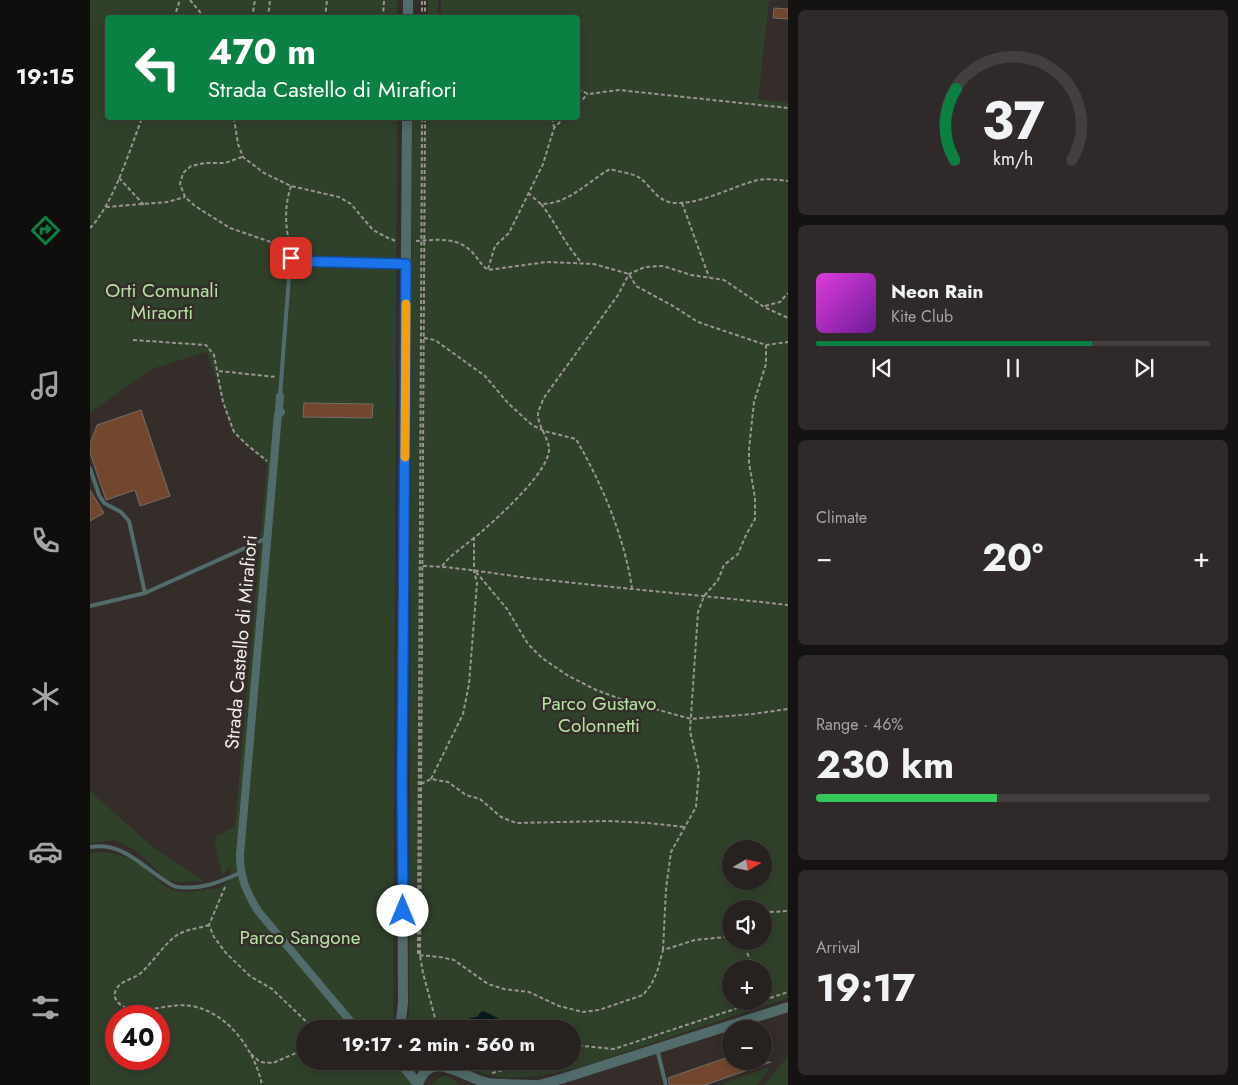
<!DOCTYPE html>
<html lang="en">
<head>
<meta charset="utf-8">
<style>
	:root { --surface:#272220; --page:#2f2a29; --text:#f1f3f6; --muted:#a4a4a5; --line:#433f3e; --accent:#0b8043 }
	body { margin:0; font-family:Jost,sans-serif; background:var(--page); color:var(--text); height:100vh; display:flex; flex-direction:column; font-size:19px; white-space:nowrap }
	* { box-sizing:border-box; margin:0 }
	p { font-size:16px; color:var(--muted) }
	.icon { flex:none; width:28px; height:28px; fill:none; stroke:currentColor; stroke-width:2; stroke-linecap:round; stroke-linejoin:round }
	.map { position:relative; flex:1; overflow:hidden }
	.side { display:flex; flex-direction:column; gap:10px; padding:10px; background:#151312; width:450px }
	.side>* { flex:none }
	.banner { position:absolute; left:15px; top:15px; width:475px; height:105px; border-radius:5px; box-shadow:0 2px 12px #0003,0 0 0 1px var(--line); background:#0b8043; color:#fff; overflow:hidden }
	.needle { width:32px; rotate:81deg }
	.fabs { position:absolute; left:632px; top:840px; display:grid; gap:10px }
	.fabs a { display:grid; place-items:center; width:50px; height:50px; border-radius:50%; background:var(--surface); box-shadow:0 2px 12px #0003,0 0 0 1px var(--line); font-size:25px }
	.speed { position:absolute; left:15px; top:1005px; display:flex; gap:10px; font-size:25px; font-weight:700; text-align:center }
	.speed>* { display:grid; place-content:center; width:65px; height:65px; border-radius:50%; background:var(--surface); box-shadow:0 2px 12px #0003,0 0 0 1px var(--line); line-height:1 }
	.speed .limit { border:8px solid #d22; background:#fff; color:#111 }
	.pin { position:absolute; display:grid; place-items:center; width:42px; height:42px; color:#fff; margin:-21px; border-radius:10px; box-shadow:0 2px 8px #0006 }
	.me { position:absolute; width:55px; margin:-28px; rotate:0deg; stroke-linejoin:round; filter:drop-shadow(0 0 4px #0008) }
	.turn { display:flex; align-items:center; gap:18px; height:105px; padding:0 20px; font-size:22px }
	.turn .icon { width:65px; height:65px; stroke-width:2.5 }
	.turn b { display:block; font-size:35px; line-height:42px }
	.big { font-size:38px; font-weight:700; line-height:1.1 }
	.side .card { flex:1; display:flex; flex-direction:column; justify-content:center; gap:8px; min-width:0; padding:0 18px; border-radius:8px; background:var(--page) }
	.side .dial { align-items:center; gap:0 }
	.dial svg { height:130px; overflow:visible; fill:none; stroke:var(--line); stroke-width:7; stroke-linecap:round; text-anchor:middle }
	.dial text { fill:var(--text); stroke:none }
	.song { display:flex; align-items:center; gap:15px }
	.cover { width:60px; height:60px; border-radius:8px; background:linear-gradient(135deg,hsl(300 70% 55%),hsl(280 70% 35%)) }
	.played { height:5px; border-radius:2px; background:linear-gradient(90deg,var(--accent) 70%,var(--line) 70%) }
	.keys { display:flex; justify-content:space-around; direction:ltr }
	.heat { display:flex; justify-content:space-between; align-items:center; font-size:28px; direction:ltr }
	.charge { height:8px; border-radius:4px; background:linear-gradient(90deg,#34c759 46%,var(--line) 0) }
	.trip { position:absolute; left:206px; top:1020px; width:285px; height:50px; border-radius:25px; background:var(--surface); box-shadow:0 2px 12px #0003,0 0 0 1px var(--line); font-weight:700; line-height:50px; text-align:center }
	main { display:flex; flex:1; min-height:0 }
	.menu { display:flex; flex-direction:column; width:90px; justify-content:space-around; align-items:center; background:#100e0d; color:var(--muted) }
	.menu .icon { width:35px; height:35px }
	.menu .current { color:var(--accent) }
	.menu b { font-size:22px; color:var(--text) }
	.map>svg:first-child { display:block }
	.green { fill:#30412a; fill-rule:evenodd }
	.water { fill:#061b20 }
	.building { fill:#72472e; stroke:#746d69 }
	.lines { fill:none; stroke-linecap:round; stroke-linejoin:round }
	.path { stroke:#9a9492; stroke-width:2; stroke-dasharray:4 2.5; stroke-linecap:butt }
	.service { stroke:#516c6b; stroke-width:4 }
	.minor { stroke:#516c6b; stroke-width:8 }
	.tertiary { stroke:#516c6b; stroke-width:10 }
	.route-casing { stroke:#114b97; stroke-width:12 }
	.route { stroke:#1a73e8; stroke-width:9 }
	.slow { stroke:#f59e0b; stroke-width:9 }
	.labels { text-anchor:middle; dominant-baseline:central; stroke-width:5; stroke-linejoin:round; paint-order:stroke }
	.park-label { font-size:19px; fill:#b4e3a1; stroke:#342d2a }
	.street-label { font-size:19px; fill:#f3eeec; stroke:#342d2a }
</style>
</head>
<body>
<main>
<nav class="menu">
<b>19:15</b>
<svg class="icon current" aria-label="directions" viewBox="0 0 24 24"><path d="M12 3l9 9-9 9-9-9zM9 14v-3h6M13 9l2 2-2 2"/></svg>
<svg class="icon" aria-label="music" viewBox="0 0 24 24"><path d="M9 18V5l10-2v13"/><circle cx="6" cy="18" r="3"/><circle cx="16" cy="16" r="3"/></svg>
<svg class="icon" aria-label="phone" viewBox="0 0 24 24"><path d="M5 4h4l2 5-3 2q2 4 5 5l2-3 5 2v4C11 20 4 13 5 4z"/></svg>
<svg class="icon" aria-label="climate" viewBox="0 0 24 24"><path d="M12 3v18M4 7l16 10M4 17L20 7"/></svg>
<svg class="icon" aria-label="car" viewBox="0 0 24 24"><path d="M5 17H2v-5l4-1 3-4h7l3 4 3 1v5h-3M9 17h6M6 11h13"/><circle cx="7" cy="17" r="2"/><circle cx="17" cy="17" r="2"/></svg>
<svg class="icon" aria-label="filters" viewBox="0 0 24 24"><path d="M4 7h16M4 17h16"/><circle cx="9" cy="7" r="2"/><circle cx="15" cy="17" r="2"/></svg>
</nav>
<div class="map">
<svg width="698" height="1085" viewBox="0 0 698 1085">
	<rect width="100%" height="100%" fill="#342d2a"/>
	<g class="green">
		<path d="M0 0H307V17L18 18V118H307L303 996 304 1029H215V1061H311L327 1085H0V853C19 849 43 858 57 870 65 877 72 886 82 890 96 895 117 889 132 887L140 878 141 866 132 875 125 845 127 836 145 826 177 464 142 432 117 352 61 369 0 413ZM26 1016H69V1059H26Z"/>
		<rect x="338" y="0" width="10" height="17"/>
		<path d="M351 0H679L668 99 698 103V998C650 1014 602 1030 554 1046 508 1061 460 1081 411 1077 392 1076 381 1069 365 1061H482V1029H319V1027L322 118H488V18L351 17ZM641 849H674V881H641ZM641 909H674V941H641ZM641 969H674V1001H641Z"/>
		<path d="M0 791 65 849 114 881 85 882 76 879 45 850 25 840 0 843Z"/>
		<path d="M698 1056V1085H675Z"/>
		<path d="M680 1067 667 1085H629Z"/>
		<path d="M357 1076 363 1079 369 1085H341L350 1077Z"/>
	</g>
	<path class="water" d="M392 1011C400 1014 406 1016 412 1022L411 1029H381L378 1023 380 1018 387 1017Z"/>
	<g class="building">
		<path d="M684 8 698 9V19L683 18Z"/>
		<path d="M214 403 283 404 282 418 213 417Z"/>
		<path d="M51 410 80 496 50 506 45 490 16 500 0 453V444L7 425Z"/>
		<path d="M0 490 14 513 0 521Z"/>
		<path d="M641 1056V1061L681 1062 615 1085H580L578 1078Z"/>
	</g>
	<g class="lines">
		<g class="path">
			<path d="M100 0 115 18"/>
			<path d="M84 18 90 0"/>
			<path d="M162 18 165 0"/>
			<path d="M178 18 180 0"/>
			<path d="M235 18 237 0"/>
			<path d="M293 18 294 0"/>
			<path d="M332 18V0"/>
			<path d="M335 18V0"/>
			<path d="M488 89 498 94 529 90 698 108"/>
			<path d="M488 104 498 94"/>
			<path d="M144 118 148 144 153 157 174 173 201 186 249 197 261 204 283 230 298 238 306 241"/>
			<path d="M332 118 328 955 350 957 364 960 398 984 414 989 439 992 469 1006 493 1012 509 1010 553 995 561 985 567 972 573 950 605 940 636 937 641 933"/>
			<path d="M335 118 330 956 333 973 348 1029"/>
			<path d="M462 118 464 127"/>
			<path d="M152 157 135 163H115L101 166 93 173 90 184 95 197 105 206 140 228 201 249"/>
			<path d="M29 178 54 205"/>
			<path d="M201 186C194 207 195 228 201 250"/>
			<path d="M438 193 451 204C479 204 497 182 520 169 529 172 542 173 550 178 559 184 566 199 579 202 605 208 642 186 668 180 678 178 688 180 698 181"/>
			<path d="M592 203 619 277"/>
			<path d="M451 204C466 223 476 246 492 263"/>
			<path d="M16 207 77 202 95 197"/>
			<path d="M0 228C23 205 40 149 52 118"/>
			<path d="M326 241C345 240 367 236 382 252 388 258 390 264 398 270L457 262 504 264 539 274 546 286 583 306 608 322 676 345 698 342"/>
			<path d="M398 269 405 246 419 233 453 164 464 128 474 118"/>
			<path d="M675 306 690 302 698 293"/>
			<path d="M334 338 345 340 395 376 418 403 442 425 454 431 486 439C512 484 534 536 542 588"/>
			<path d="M43 340 116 345 124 355 133 402 144 432 156 444 177 461"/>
			<path d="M129 371 186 377"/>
			<path d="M333 566C374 567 415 576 457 580 537 589 618 596 698 605"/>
			<path d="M352 566 360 557 384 538"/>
			<path d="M386 572 417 609 438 644 452 658 477 675 506 690 536 701 601 719 663 714 698 709"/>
			<path d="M341 779 373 714 379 684 387 583 384 571V538C402 523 462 471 459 447 457 436 447 424 448 413 449 409 452 403 453 399L528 295 539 274 555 267 573 266 601 275 634 280 674 307 698 318"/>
			<path d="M331 784 341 779 358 782 376 795 390 799 411 817 426 823 518 821 558 823 594 827"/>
			<path d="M135 887 119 925 124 937 136 953 160 976 182 989 224 1029"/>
			<path d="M674 915 680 912 698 911"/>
			<path d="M119 925C110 928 98 929 89 934 78 939 63 962 52 972 45 979 32 980 27 988 18 1002 38 1011 49 1010 67 1010 83 1003 102 1006 139 1013 165 1051 172 1085"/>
			<path d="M652 941 664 969"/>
			<path d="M573 950 576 889 581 852 606 807 609 771 600 731 608 612 614 596 628 580 634 565 648 554 656 535 665 519V498L659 463V449L664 402 676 364V345"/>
			<path d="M674 1000 698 992"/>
			<path d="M482 1045 524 1049 669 1001"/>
			<path d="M161 1054 170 1062 183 1063 215 1049"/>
			<path d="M268 1061 278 1070 286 1069 290 1061"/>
			<path d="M402 1073 425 1067 436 1061"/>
		</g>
		<g class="service">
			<path d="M203 261 314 264"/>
			<path d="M190 396 200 263 203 261 201 258 198 261 200 263"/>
			<path d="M0 468 9 495 14 503 31 512 39 521 55 593"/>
			<path d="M0 606 55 593 177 538"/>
			<path d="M0 847C30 842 48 862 71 878 76 881 82 887 88 887 111 890 130 882 150 873"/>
			<path d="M567 1049 576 1085"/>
		</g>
		<g class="minor">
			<path d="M190 396 189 409 191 412 188 414 150 855C150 878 156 891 168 911L267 1029"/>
			<path d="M302 1061 314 1067"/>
		</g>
		<g class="tertiary">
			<path d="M318 18V0"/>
			<path d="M310 1029 313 1003 312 783 317 118"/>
			<path d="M313 1061 314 1067 328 1084"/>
			<path d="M328 1085C340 1046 375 1079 398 1083 413 1085 430 1084 445 1085"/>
			<path d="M449 1085 471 1079 698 1007"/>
		</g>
	</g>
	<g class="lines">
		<defs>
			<path id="route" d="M201 258 203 261 316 264 312 783 313 911"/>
		</defs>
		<use href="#route" class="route-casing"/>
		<use href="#route" class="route"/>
		<path class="slow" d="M315 457 316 304"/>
	</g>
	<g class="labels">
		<g class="park-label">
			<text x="72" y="290">Orti Comunali<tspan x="72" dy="22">Miraorti</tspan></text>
			<text x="509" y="703">Parco Gustavo<tspan x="509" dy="22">Colonnetti</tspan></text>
			<text x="210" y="937">Parco Sangone</text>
		</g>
		<g class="street-label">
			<text transform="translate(151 642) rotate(-85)">Strada Castello di Mirafiori</text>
		</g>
	</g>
</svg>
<div class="fabs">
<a><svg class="needle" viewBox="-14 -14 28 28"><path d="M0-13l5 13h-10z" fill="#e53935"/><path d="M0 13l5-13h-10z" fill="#a4a4a5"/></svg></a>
<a><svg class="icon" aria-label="sound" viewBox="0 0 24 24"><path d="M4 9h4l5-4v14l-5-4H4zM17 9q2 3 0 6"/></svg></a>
<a>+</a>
<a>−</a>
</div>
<div class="speed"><div class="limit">40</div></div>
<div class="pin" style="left:201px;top:258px;background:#d93025"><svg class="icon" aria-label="arrive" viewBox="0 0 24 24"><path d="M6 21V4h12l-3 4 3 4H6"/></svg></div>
<svg class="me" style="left:313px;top:911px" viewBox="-20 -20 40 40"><circle r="19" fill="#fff"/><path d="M0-13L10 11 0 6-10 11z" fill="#1a73e8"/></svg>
<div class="trip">19:17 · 2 min · 560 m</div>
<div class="banner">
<div class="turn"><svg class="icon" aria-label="left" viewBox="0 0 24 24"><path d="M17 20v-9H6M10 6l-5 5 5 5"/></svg><div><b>470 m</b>Strada Castello di Mirafiori</div></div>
</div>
</div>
<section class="side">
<div class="card dial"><svg viewBox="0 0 100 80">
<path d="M14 69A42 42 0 1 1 86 69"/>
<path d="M14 69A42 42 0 0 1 15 25" stroke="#0b8043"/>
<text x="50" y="56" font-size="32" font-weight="700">37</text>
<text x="50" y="72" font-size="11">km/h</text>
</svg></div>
<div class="card">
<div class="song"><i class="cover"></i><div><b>Neon Rain</b><p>Kite Club</p></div></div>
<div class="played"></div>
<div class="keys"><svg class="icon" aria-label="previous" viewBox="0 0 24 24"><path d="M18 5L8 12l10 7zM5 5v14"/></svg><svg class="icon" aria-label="pause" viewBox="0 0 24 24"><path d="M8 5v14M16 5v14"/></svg><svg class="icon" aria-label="next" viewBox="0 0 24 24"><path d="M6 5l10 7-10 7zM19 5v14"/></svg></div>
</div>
<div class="card"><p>Climate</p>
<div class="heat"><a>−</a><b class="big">20°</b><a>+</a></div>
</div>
<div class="card"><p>Range · 46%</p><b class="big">230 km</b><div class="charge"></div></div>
<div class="card"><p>Arrival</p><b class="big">19:17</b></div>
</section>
</main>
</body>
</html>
